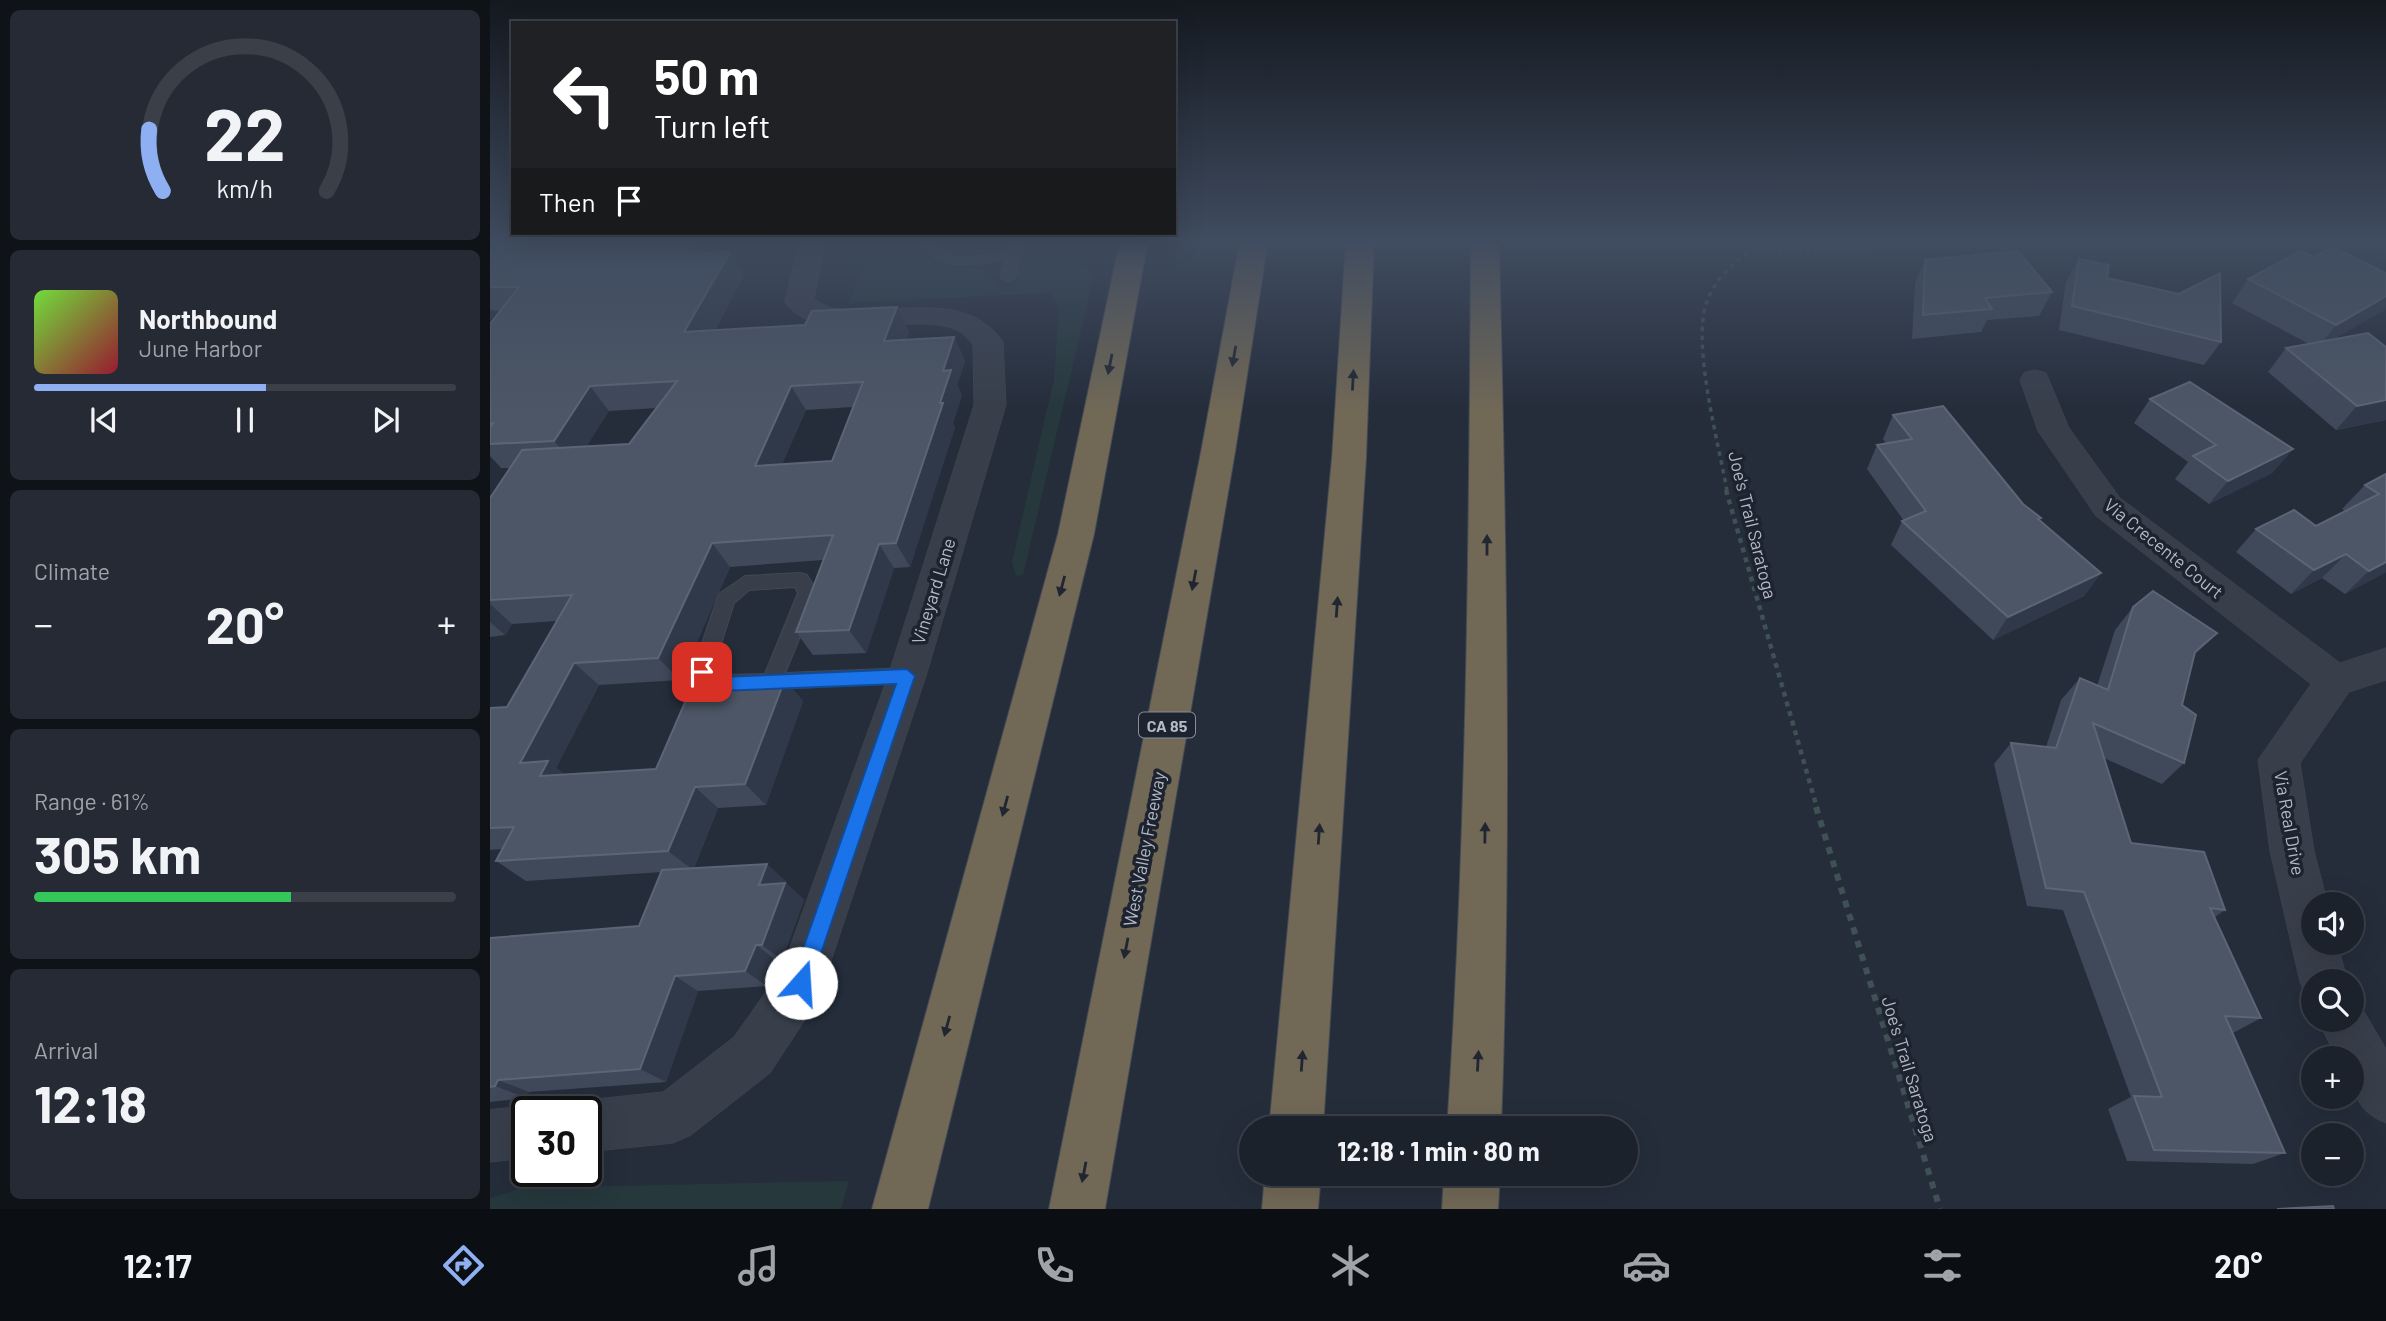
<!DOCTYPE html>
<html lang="en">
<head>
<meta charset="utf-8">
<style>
	:root { --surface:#1c222c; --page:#252a34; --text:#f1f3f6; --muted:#a0a4a9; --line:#3a3f48; --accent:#8eaff1 }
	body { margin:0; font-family:Barlow,sans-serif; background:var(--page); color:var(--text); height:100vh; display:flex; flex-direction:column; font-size:26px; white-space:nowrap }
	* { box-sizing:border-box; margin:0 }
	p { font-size:23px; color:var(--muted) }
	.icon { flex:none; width:38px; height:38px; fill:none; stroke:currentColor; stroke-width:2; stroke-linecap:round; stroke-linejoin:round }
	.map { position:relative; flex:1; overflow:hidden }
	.side { display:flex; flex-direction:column; gap:10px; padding:10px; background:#0f1318; width:490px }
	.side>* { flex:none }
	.top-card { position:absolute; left:21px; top:21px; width:665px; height:214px; border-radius:0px; box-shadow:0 7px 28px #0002,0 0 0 2px var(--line); background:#202124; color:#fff; overflow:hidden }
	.controls { position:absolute; left:1811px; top:892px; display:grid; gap:14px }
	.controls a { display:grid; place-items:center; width:63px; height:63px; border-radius:50%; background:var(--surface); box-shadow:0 7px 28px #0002,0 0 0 2px var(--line); font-size:35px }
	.speed { position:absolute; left:21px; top:1096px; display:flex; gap:14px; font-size:35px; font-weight:700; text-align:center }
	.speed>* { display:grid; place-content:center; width:91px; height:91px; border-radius:50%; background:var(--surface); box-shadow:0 7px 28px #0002,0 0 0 2px var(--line); line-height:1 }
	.speed .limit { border:4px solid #111; border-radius:10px; background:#fff; color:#111 }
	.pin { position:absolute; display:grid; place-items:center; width:60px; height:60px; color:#fff; margin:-30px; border-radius:14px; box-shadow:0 4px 10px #0006 }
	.me { position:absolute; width:77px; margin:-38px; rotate:19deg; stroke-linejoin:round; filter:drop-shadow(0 0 5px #0008) }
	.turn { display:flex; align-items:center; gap:24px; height:147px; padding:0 28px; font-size:32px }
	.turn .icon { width:91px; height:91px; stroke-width:2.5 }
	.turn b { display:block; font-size:49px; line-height:60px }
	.then { display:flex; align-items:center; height:66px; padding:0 28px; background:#0003; gap:14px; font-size:26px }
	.big { font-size:52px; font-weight:700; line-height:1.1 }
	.side .tile { flex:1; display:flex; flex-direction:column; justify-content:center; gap:10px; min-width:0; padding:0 24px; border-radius:10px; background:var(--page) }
	.side .dial { align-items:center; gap:0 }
	.dial svg { height:182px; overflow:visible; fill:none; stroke:var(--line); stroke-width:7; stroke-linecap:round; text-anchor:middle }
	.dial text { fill:var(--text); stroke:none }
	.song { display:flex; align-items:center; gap:21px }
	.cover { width:84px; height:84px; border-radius:10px; background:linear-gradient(135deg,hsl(100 70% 55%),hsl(350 70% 35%)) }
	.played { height:7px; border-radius:4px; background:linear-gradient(90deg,var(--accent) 55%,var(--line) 55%) }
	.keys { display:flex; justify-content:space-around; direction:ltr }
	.heat { display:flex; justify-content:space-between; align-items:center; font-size:38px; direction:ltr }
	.charge { height:10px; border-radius:5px; background:linear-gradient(90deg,#34c759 61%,var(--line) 0) }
	.trip { position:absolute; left:749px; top:1116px; width:399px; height:70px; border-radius:35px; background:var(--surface); box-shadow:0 7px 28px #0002,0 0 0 2px var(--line); font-weight:700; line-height:70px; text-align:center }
	.tabs { display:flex; height:112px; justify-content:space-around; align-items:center; background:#0b0e12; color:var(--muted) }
	.tabs .icon { width:49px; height:49px }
	.tabs .active { color:var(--accent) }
	.tabs b { font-size:32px; color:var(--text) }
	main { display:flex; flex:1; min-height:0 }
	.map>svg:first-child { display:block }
	.green { fill:#26383c }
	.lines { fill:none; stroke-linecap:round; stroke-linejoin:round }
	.lane-casing { stroke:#414854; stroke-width:2 }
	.street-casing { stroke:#414854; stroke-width:1 }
	.highway-casing { stroke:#434a56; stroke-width:2 }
	.path-far2 { stroke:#3f5154; stroke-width:3.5; stroke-dasharray:4.5 4.5; stroke-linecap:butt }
	.path-far1 { stroke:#3f5154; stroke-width:4.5; stroke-dasharray:5 5; stroke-linecap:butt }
	.path { stroke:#3f5154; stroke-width:6; stroke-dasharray:7 7; stroke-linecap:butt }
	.lane { fill:#383f4b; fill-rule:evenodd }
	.street { fill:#383f4b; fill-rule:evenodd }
	.highway { fill:#716856; fill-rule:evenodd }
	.wall { fill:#40495a; fill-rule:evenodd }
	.shaded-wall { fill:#303949 }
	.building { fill:#4c5666; stroke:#5c6575; stroke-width:2; fill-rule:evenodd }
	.oneway { fill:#212732 }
	.route { fill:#1a73e8; stroke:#114b97; stroke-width:2 }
	.labels { text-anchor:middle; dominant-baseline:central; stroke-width:7; stroke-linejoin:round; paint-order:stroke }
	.shield { fill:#1d2430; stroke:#878d9a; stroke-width:2 }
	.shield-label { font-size:16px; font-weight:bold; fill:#b4bac7 }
	.street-label { font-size:18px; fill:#b4bac7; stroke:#1d2430 }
</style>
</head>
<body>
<main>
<section class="side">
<div class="tile dial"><svg viewBox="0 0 100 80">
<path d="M14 69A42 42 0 1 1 86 69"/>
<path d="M14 69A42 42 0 0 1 8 42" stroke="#8eaff1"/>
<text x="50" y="56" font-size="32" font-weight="700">22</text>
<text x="50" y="72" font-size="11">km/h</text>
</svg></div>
<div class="tile">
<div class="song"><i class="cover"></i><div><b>Northbound</b><p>June Harbor</p></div></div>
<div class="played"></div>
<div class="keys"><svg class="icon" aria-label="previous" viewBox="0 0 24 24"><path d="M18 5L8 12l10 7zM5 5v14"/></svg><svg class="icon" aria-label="pause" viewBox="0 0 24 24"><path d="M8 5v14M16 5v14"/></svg><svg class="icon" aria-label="next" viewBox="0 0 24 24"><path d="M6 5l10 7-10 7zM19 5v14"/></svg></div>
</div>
<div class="tile"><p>Climate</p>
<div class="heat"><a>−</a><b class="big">20°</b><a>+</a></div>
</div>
<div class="tile"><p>Range · 61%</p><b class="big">305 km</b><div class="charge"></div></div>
<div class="tile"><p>Arrival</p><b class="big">12:18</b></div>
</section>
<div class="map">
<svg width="1896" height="1209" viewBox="0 0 1896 1209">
	<rect width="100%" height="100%" fill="#252d3b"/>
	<g class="green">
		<path d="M381 241H426L431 257C456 272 494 256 507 285L515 287 526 283 533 249 538 248 540 243 595 241 590 265 599 271 603 280 533 575 526 576 522 562 564 379 569 308 559 293 359 303Z"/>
		<path d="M446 241H513C502 258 471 255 454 252Z"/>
		<path d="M359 1181 351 1209H0V1198L33 1188Z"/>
	</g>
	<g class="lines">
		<defs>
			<g id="lane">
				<path d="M428 241H442C457 266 493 255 518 251L520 241H534L525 278 518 282 511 278 515 259C484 265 447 273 428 241Z"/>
				<path d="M310 573 317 575 328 593 295 673 417 668 424 670 427 676 424 682 229 692 205 678 202 672 229 594 255 576ZM305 587 308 593 275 674 232 675 223 669 244 603 259 590Z"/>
			</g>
			<g id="street">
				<path d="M0 241H84L80 247 71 249 0 253Z"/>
				<path d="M310 241H336L324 299C330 302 337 307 343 308 397 318 475 286 513 342L516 405 436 676 328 1000 280 1073 201 1135 183 1143 96 1152V1111H76L78 1108 96 1100 173 1092 244 1037 292 969 398 676 484 405 483 345C479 340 473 333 467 330 420 310 328 350 295 302Z"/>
				<path d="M1545 370 1556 373 1579 428 1630 498 1850 663 1896 648V680L1859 692 1810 763 1824 851 1838 905H1824V943H1847L1858 982H1824V1001L1817 999 1810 982 1780 851 1768 760 1821 684 1606 516 1548 431 1530 380 1534 373Z"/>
				<path d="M1862 1000 1869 1003 1896 1049V1123C1865 1111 1862 1090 1862 1059H1847L1828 1020H1862Z"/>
				<path d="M37 1106 49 1111H37V1158L0 1162V1110Z"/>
			</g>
			<g id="highway">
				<path d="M630 241H658L604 534 438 1209H382L568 534Z"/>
				<path d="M750 241H778L745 452 615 1209H559L711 452Z"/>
				<path d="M856 241H884L876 458 833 1129H779L842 458Z"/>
				<path d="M981 241H1009C1016 537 1022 833 1011 1129H957C977 833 979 537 981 241Z"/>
				<path d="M775 1174H831L828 1209H772Z"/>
				<path d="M954 1174H1010L1008 1209H952Z"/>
			</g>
		</defs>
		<use href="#lane" class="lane-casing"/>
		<use href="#street" class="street-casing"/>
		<use href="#highway" class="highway-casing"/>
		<path class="path-far2" d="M1237 491C1229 444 1201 344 1217 301 1224 281 1245 260 1263 250L1640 246 1666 244 1667 241"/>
		<path class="path-far1" d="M1236 490 1327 808"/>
		<path class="path" d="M1326 807 1450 1209"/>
		<use href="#lane" class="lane"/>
		<use href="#street" class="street"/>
		<use href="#highway" class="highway"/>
	</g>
	<g class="wall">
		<path d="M94 241H226L230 247 227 253 254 276 225 330 315 325 407 307 419 332 416 340 464 337 475 361 467 385 472 395 463 423 465 427 420 567 404 568 376 653 323 655 306 632 333 560 240 567 190 680 109 685 66 768 75 775 166 769 313 701 276 805 228 808 204 868 296 881V883L314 900 292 960H286L277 986 208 991 176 1082 39 1092 36 1098 0 1102V938L149 926 172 872 36 881 6 861 12 849 0 850V708L17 707 67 621 22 624 15 635 0 637V498L20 468H11L0 456V324L10 311 0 310V245ZM363 407 342 461 292 464 316 410ZM167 408 139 444 96 446 119 411Z"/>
		<path d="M1824 257 1896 273 1842 340 1896 420 1846 430 1778 372 1796 348 1819 344 1742 303 1758 279Z"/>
		<path d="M1589 259 1617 278 1689 294 1731 342 1714 365 1569 330 1576 282Z"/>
		<path d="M1435 260 1562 292 1549 316 1497 320 1491 332 1422 339 1425 283Z"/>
		<path d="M1660 399 1803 449 1782 473 1719 504 1685 479 1698 462 1644 423Z"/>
		<path d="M1403 415 1533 504 1551 518 1549 520 1611 573 1594 596 1503 640 1401 545 1412 521H1414L1377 469 1387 445 1396 443 1393 439Z"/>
		<path d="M1896 474V572L1855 594 1832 578 1801 594 1746 552 1766 529 1826 526 1855 511 1852 509 1875 485Z"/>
		<path d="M1643 607 1704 657 1692 705 1694 763 1672 784 1614 758 1641 843 1735 910 1725 917 1771 1018 1743 1033 1795 1153 1763 1164 1637 1161 1618 1109 1641 1097 1573 910 1537 906 1504 764 1521 743 1556 747 1571 700 1590 678 1607 686 1625 630Z"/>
	</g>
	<g class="shaded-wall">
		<path d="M205 241H226L230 247 211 278 196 254Z"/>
		<path d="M240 252 254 276 211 356 194 332Z"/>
		<path d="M1896 296V309L1827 349 1846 325Z"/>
		<path d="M407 307 419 332 406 365 394 341Z"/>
		<path d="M464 337 475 361 467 385 472 395 463 423 465 427 420 567 406 543 450 403 453 371Z"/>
		<path d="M100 386 119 411 85 465 64 441Z"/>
		<path d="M301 386 316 410 281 490 265 466Z"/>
		<path d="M1896 400V420L1846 430 1867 406Z"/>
		<path d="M1803 449 1782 473 1719 504 1738 481Z"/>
		<path d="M222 543 240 567 190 680 168 658Z"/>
		<path d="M389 544 404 568 376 653 359 630Z"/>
		<path d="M1856 554 1832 578 1801 594 1824 570Z"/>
		<path d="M1896 562V572L1855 594 1879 571Z"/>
		<path d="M1611 573 1594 596 1503 640 1518 617Z"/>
		<path d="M0 604 22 624 15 635 0 622Z"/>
		<path d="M1727 633 1705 655 1684 674 1705 652Z"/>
		<path d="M84 663 109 685 66 768 85 782 78 797 30 763Z"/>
		<path d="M295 679 313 701 276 805 255 784Z"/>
		<path d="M205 787 228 808 203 870 178 851Z"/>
		<path d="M277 864 296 881V883L314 900 292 960 272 945 269 885Z"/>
		<path d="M266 945 286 960 277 986 255 971Z"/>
		<path d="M185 976 208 991 176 1082 150 1069Z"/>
		<path d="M8 1080 39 1092 36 1098 5 1086Z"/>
	</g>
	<g class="building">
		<path d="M94 241H205L196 254 240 252 194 332 315 325 322 311 407 307 394 341 464 337 453 371 461 370 450 403H453L406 543 389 544 359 630 306 632 343 535 222 543 168 658 84 663 30 763 58 761 50 776 166 769 203 684 295 679 255 784 205 787 178 851 6 861 24 827 0 828V708L17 707 82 595 0 600V498L32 450 139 444 187 381 100 386 64 441 0 444V428L3 423 0 424V324L29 287H0V245ZM373 382 342 461 265 466 301 386Z"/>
		<path d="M1843 247 1896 273V296L1846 325 1758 279 1811 251 1824 257Z"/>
		<path d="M1528 251 1562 292 1495 298 1502 309 1433 315 1435 260Z"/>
		<path d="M1589 259 1619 265 1617 278 1689 294 1730 273 1731 342 1582 306Z"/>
		<path d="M1878 333 1896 347V400L1867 406 1796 348Z"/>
		<path d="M1700 382 1803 449 1738 481 1703 456 1726 445 1660 399Z"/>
		<path d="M1453 406 1533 504 1551 518 1548 519 1611 573 1518 617 1412 521 1436 511 1387 445 1422 439 1403 415Z"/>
		<path d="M1896 474V562L1879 571 1856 554 1824 570 1766 529 1804 510 1826 526 1889 494 1875 485Z"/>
		<path d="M1663 591 1727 633 1705 652 1692 705 1706 715 1694 763 1603 723 1641 843 1714 852 1735 910 1720 908 1771 1018 1735 1016 1795 1153 1664 1150 1644 1096 1672 1097 1594 892 1556 888 1521 743 1566 748 1590 678 1618 690 1643 607Z"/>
		<path d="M277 864 269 885 295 883 272 945H266L255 971 185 976 150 1069 8 1080 5 1086 0 1087V938L149 926 172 870Z"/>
		<path d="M1843 1206 1844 1209H1787Z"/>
	</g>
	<defs><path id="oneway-solid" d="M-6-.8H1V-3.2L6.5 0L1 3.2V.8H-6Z" transform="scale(1.75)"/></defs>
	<g class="oneway">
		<use href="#oneway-solid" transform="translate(744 356) rotate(100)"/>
		<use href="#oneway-solid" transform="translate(620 364) rotate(101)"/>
		<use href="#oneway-solid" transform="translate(863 380) rotate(-87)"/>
		<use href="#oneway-solid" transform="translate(997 545) rotate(-90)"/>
		<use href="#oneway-solid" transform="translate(704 580) rotate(101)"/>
		<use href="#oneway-solid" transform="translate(572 586) rotate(105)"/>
		<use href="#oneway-solid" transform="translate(847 607) rotate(-86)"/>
		<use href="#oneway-solid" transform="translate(515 806) rotate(105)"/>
		<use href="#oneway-solid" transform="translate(995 833) rotate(-89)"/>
		<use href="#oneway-solid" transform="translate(829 834) rotate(-86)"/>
		<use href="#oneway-solid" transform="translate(636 948) rotate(101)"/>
		<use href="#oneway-solid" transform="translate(457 1026) rotate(105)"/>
		<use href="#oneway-solid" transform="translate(812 1061) rotate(-86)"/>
		<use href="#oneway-solid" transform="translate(988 1061) rotate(-87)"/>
		<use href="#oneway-solid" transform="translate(594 1172) rotate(101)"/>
	</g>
	<linearGradient id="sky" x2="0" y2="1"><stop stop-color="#141920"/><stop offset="0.59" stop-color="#404c60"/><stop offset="1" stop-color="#404c60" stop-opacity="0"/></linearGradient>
	<rect width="1896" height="410" fill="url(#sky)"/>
	<path class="route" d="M212 665 232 677 417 669 425 676 321 983 318 990 311 993 304 990 301 983 406 684 229 691 204 672 207 667Z"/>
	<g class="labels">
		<rect class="shield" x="649" y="712.5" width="56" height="25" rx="5"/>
		<g class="shield-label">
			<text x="677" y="725">CA 85</text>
		</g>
		<g class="street-label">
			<text transform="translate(1263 525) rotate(76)">Joe's Trail Saratoga</text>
			<text transform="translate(1674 548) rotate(39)">Via Crecente Court</text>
			<text transform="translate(443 591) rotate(-73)">Vineyard Lane</text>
			<text transform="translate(1800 823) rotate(80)">Via Real Drive</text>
			<text transform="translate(654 849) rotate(-79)">West Valley Freeway</text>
			<text transform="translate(1420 1069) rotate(73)">Joe's Trail Saratoga</text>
		</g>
	</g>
</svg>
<div class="controls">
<a><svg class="icon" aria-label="sound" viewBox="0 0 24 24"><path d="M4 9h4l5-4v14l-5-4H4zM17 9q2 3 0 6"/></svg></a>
<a><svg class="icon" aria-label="search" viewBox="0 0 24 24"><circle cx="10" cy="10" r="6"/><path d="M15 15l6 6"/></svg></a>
<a>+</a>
<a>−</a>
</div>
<div class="speed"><div class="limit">30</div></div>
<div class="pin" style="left:212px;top:672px;background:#d93025"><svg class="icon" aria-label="arrive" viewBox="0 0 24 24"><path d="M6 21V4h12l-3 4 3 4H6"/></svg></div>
<svg class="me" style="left:311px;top:983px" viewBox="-20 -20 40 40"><circle r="19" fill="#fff"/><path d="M0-13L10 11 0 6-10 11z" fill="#1a73e8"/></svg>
<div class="trip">12:18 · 1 min · 80 m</div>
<div class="top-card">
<div class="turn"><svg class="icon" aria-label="left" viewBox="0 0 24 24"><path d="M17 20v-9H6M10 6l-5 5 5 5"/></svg><div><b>50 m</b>Turn left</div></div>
<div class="then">Then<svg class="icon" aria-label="arrive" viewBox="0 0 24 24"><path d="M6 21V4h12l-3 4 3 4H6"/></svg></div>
</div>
</div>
</main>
<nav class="tabs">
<b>12:17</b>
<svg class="icon active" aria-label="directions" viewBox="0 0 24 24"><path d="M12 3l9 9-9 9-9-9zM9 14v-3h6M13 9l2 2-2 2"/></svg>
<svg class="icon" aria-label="music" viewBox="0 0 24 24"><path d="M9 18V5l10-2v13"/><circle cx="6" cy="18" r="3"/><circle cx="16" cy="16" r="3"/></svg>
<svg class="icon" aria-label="phone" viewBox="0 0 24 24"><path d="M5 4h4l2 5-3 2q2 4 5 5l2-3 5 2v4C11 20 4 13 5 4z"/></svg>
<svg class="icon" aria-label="climate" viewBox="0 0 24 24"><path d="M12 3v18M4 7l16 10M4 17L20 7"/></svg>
<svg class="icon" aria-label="car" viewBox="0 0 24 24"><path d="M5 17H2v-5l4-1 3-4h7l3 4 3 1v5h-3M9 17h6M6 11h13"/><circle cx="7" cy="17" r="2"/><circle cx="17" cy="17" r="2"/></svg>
<svg class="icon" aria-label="filters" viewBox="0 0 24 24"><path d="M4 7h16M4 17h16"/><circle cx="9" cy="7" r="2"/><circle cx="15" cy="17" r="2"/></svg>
<b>20°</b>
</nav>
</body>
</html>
